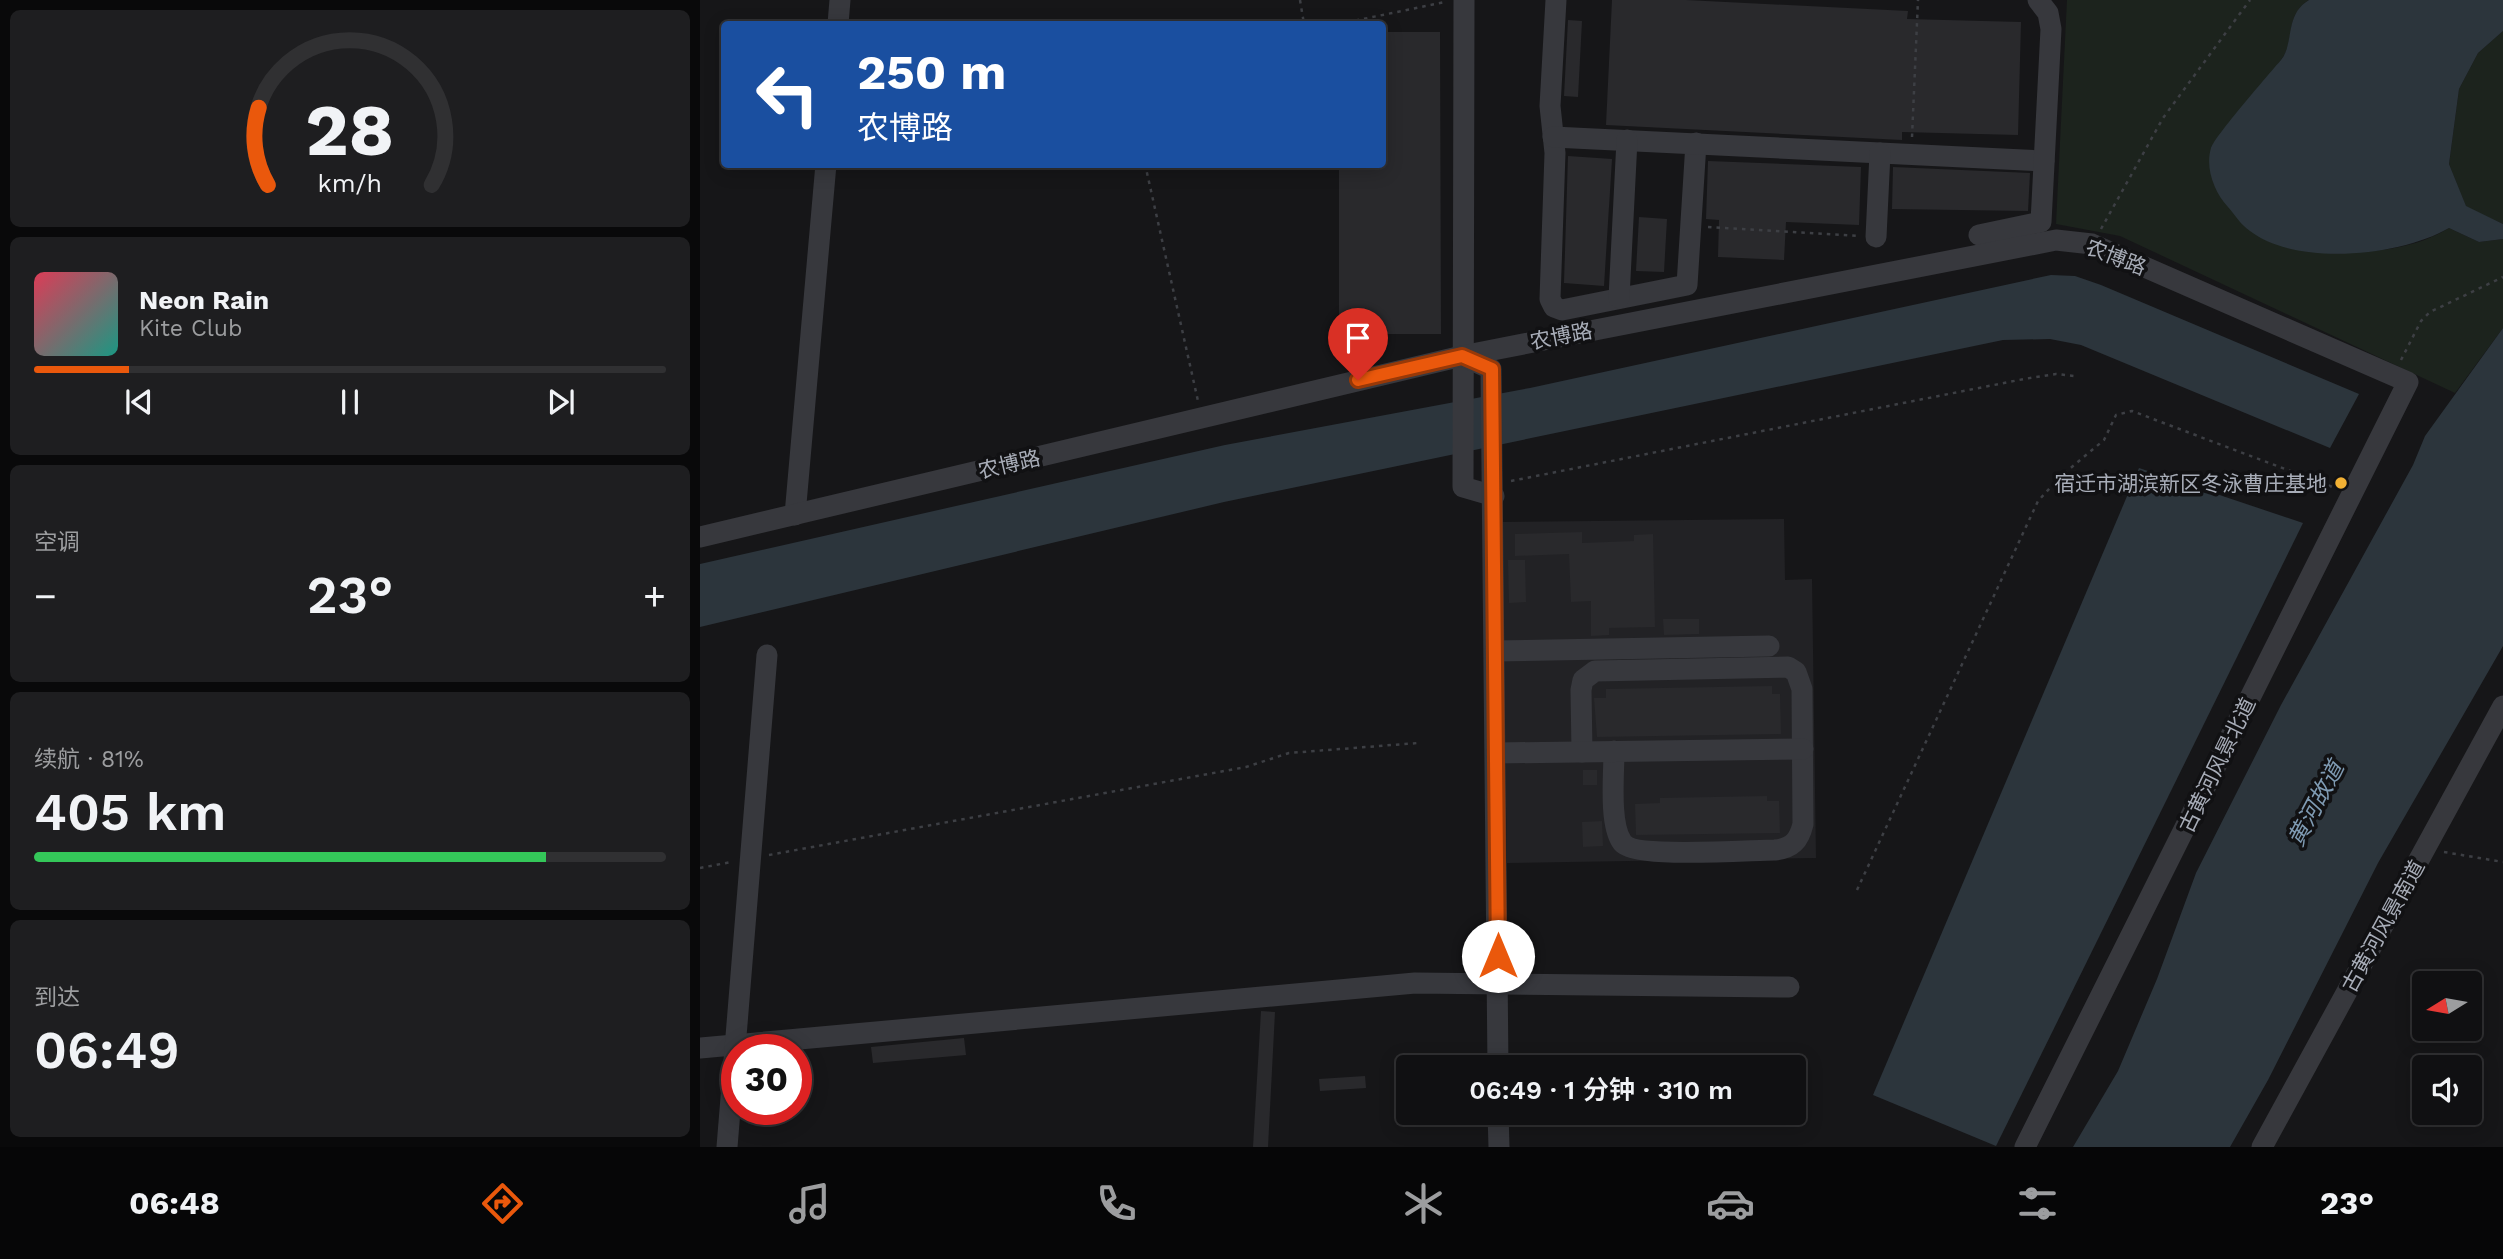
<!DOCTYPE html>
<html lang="zh">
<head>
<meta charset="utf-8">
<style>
	:root { --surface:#101012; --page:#1e1e20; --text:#f1f3f6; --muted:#9c9d9f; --line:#303032; --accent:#ea580c }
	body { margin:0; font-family:"Work Sans","Noto Sans SC",sans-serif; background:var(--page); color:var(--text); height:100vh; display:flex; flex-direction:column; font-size:26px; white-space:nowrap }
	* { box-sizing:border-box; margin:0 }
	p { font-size:23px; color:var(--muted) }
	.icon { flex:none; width:38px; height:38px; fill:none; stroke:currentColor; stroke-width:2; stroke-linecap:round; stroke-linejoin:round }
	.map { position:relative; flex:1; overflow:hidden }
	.drawer { display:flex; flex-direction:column; gap:10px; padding:10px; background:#09090a; width:700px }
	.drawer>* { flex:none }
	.hud { position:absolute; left:21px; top:21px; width:665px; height:147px; border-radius:7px; box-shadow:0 4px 18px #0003,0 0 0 2px var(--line); background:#1a4fa0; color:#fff; overflow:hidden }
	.needle { width:46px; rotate:259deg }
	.controls { position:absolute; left:1712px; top:971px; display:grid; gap:14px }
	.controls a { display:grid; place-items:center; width:70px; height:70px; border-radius:7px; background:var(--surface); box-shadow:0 4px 18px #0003,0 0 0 2px var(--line); font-size:35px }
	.speed { position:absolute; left:21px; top:1034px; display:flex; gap:14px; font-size:35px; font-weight:700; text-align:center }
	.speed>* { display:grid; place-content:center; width:91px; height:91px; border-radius:50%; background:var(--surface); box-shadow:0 4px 18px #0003,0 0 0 2px var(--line); line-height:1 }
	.speed .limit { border:10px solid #d22; background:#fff; color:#111 }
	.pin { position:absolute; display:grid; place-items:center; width:60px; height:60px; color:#fff; margin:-72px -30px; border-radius:50% 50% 50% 0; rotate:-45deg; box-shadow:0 0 7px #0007 }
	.pin .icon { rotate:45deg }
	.me { position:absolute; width:77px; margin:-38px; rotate:0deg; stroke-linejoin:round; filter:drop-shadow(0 0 5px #0008) }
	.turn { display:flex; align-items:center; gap:24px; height:147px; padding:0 21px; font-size:32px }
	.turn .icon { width:91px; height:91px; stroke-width:2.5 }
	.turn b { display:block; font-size:49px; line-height:60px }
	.big { font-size:52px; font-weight:600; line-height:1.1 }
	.drawer .card { flex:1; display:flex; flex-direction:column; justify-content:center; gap:10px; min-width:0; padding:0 24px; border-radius:10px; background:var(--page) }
	.drawer .dial { align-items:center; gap:0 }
	.dial svg { height:182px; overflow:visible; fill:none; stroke:var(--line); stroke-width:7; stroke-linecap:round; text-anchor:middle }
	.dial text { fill:var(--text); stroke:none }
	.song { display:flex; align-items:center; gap:21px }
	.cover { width:84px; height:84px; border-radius:10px; background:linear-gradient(135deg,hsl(350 70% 55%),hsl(170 70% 35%)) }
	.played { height:7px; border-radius:4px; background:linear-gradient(90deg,var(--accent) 15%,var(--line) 15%) }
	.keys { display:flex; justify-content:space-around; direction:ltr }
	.heat { display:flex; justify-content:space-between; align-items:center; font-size:38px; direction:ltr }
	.charge { height:10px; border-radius:5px; background:linear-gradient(90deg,#34c759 81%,var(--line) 0) }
	.trip { position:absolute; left:696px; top:1055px; width:410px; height:70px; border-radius:7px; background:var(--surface); box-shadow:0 4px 18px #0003,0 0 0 2px var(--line); font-weight:600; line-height:70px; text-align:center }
	.tabs { display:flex; height:112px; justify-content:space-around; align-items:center; background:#060607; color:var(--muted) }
	.tabs .icon { width:49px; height:49px }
	.tabs .current { color:var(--accent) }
	.tabs b { font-size:32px; color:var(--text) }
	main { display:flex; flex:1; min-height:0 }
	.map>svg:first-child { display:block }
	.built { fill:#222225 }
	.green { fill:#1c231d }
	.water { fill:#2c353c }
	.building { fill:#29292c }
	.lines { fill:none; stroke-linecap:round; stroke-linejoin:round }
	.path { stroke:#3d3f44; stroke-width:2.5; stroke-dasharray:3.5 5; stroke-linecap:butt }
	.minor { stroke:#37383d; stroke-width:21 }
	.route-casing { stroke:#983908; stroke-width:18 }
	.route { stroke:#ea580c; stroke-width:12 }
	.poi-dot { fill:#f2b134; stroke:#111113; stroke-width:2.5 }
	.labels { text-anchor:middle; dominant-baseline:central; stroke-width:7; stroke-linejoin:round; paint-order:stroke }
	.street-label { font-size:21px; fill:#a8adb8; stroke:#111113 }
	.poi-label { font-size:21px; fill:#a8adb8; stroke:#111113; text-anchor:end }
	.water-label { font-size:23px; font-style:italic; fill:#7f9bb3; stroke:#111113 }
</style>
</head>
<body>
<main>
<section class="drawer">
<div class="card dial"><svg viewBox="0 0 100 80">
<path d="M14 69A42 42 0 1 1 86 69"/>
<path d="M14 69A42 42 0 0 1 10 35" stroke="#ea580c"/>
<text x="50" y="56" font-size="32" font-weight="700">28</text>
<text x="50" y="72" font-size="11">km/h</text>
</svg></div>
<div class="card">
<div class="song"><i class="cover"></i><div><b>Neon Rain</b><p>Kite Club</p></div></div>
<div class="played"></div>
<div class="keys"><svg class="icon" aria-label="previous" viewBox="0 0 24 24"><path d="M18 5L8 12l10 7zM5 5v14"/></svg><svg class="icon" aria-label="pause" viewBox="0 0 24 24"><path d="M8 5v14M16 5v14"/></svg><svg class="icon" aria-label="next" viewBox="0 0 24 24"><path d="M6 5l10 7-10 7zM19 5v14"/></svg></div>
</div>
<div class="card"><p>空调</p>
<div class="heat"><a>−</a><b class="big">23°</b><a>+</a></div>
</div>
<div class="card"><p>续航 · 81%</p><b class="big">405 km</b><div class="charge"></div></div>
<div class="card"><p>到达</p><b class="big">06:49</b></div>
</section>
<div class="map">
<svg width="1803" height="1147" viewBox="0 0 1803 1147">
	<rect width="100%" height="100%" fill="#161618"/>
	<path class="built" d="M1084 519 1085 580 1112 579 1116 858 807 863 801 522Z"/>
	<g class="green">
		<path d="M1367 0H1609C1585 15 1595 38 1583 57 1563 89 1535 118 1511 147L1601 251C1652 253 1705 255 1749 228L1779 242 1803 239V328L1755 393 1420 236 1356 224Z"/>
		<path d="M1803 31V224L1766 207 1749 164 1759 89 1778 53Z"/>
	</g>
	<g class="water">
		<path d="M1609 0H1803V31L1778 53 1759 89 1749 164 1766 206 1803 224V239L1779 242 1749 228C1701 256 1597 267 1550 231 1541 225 1535 215 1528 207 1514 192 1505 168 1511 148 1515 136 1569 74 1581 60 1595 42 1584 15 1609 0Z"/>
		<path d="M1351 275 1375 276 1401 285 1659 394 1630 448 1381 345 1350 339 1303 340 524 502 0 627V564L525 445 830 388Z"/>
		<path d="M1803 328V646L1678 863 1568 1080 1530 1147H1373L1418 1071 1457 979 1496 873 1581 705 1713 465 1725 436Z"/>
		<path d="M1439 468 1603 523 1296 1146 1173 1095Z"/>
	</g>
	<g class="building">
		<path d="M912 0H986L1208 11 1207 19 1321 22 1318 135 1202 132V140L906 125Z"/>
		<path d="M868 20 882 21 878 97 864 96Z"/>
		<path d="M682 32H740L741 334H639V164H682Z"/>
		<path d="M868 156 912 159 904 286 864 283Z"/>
		<path d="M1008 161 1161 167 1159 225 1086 222 1084 260 1018 257 1019 220 1006 219Z"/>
		<path d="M1193 167 1330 173 1328 211 1192 209Z"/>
		<path d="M939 217 967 219 964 272 936 271Z"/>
		<path d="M882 532V543L934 541V535L953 534 955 627 909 628V635L891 636V601L871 602 869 554 815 556V534Z"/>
		<path d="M808 560H825L826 602 809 603Z"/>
		<path d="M963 619H999V634L964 635Z"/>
		<path d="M1072 686V694H1080L1081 734 897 737 894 698H906V689Z"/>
		<rect x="883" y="770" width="14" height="15"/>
		<path d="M1067 796V801H1079L1080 833 936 835 935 804 960 803V798Z"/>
		<path d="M902 821 903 846 883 847 882 822Z"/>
		<path d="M561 1011 575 1012 568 1147H553Z"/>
		<path d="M264 1038 266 1055 173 1063 171 1047Z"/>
		<path d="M665 1076 666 1088 620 1091 619 1079Z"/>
	</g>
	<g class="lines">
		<g class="path">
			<path d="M600 0 604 24"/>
			<path d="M639 24 745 2"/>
			<path d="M1212 137 1218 0"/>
			<path d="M445 164 498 401"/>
			<path d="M1008 227 1159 236"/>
			<path d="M1401 229 1463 118 1550 0"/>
			<path d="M1701 360 1721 321 1730 312 1803 277"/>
			<path d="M811 481 1324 379 1356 374 1374 376"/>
			<path d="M1744 852 1803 862"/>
			<path d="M69 855 546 767 589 753 718 743"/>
			<path d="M0 868 31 862"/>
			<path d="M1157 890 1338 501 1361 476 1404 440 1416 415 1432 411 1635 488"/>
		</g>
		<g class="minor">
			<path d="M764 0 763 487 794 496"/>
			<path d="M856 0 850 106 855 153 850 299 854 307 862 310 987 285 996 143"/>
			<path d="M138 24 140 0"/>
			<path d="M853 137 1344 161"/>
			<path d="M1279 235 1341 222 1351 29 1348 13 1338 0"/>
			<path d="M1176 237 1180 153"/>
			<path d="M919 298 927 140"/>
			<path d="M762 356 791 369 798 1068"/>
			<path d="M95 515 126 164"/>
			<path d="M0 537 762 356 1356 240 1392 244 1708 382 1325 1147"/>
			<path d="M795 651 1069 646"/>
			<path d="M882 752 881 690 883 680 895 671 1088 667 1096 672 1102 689 1103 824C1099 841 1092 848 1075 850 1050 850 933 859 922 842 909 824 914 774 914 751"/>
			<path d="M796 753 1103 749"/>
			<path d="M0 1048 715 983 1089 987"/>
			<path d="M798 1113 799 1147"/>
			<path d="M27 1147 67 655"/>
			<path d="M1562 1147 1803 706"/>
		</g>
	</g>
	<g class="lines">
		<defs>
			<path id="route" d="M658 380 762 356 792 369 798 956"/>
		</defs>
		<use href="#route" class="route-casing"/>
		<use href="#route" class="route"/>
	</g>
	<circle class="poi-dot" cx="1641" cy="483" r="7"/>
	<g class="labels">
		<g class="street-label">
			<text transform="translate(1416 257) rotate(21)">农博路</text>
			<text transform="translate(861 336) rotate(-11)">农博路</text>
			<text transform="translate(309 464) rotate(-13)">农博路</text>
			<text transform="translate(1517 765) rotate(-64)">古黄河风景北道</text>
			<text transform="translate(1683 926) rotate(-61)">古黄河风景南道</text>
		</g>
		<g class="poi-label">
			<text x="1627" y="483">宿迁市湖滨新区冬泳曹庄基地</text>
		</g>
		<g class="water-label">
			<text transform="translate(1616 804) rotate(-62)">黄河故道</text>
		</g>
	</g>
</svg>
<div class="controls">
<a><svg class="needle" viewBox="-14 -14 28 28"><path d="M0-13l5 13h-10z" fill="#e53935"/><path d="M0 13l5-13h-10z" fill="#9c9d9f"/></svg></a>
<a><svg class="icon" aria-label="sound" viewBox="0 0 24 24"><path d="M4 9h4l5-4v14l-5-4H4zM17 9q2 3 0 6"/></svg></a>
</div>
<div class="speed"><div class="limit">30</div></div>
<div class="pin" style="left:658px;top:380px;background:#d93025"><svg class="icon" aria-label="arrive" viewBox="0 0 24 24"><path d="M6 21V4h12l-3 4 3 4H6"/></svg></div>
<svg class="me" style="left:798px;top:956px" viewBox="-20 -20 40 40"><circle r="19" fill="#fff"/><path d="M0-13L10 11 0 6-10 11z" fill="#ea580c"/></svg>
<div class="trip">06:49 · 1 分钟 · 310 m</div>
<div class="hud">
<div class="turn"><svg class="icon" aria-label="left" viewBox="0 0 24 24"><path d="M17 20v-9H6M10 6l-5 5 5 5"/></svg><div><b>250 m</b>农博路</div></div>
</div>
</div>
</main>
<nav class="tabs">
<b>06:48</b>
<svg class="icon current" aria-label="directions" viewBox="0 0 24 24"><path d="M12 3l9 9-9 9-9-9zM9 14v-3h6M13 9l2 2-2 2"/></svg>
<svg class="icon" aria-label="music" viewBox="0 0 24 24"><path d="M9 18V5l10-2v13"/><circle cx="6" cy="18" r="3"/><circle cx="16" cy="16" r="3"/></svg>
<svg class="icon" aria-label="phone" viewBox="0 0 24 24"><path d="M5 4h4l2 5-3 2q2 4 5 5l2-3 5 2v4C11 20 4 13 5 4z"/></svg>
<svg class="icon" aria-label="climate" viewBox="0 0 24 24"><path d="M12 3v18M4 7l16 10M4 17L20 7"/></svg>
<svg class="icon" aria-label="car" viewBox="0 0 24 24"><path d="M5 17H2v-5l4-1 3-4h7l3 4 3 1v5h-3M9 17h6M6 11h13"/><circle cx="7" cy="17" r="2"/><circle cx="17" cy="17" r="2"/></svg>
<svg class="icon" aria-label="filters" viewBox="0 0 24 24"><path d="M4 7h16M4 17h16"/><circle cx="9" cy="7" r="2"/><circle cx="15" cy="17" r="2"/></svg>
<b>23°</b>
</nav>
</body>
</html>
